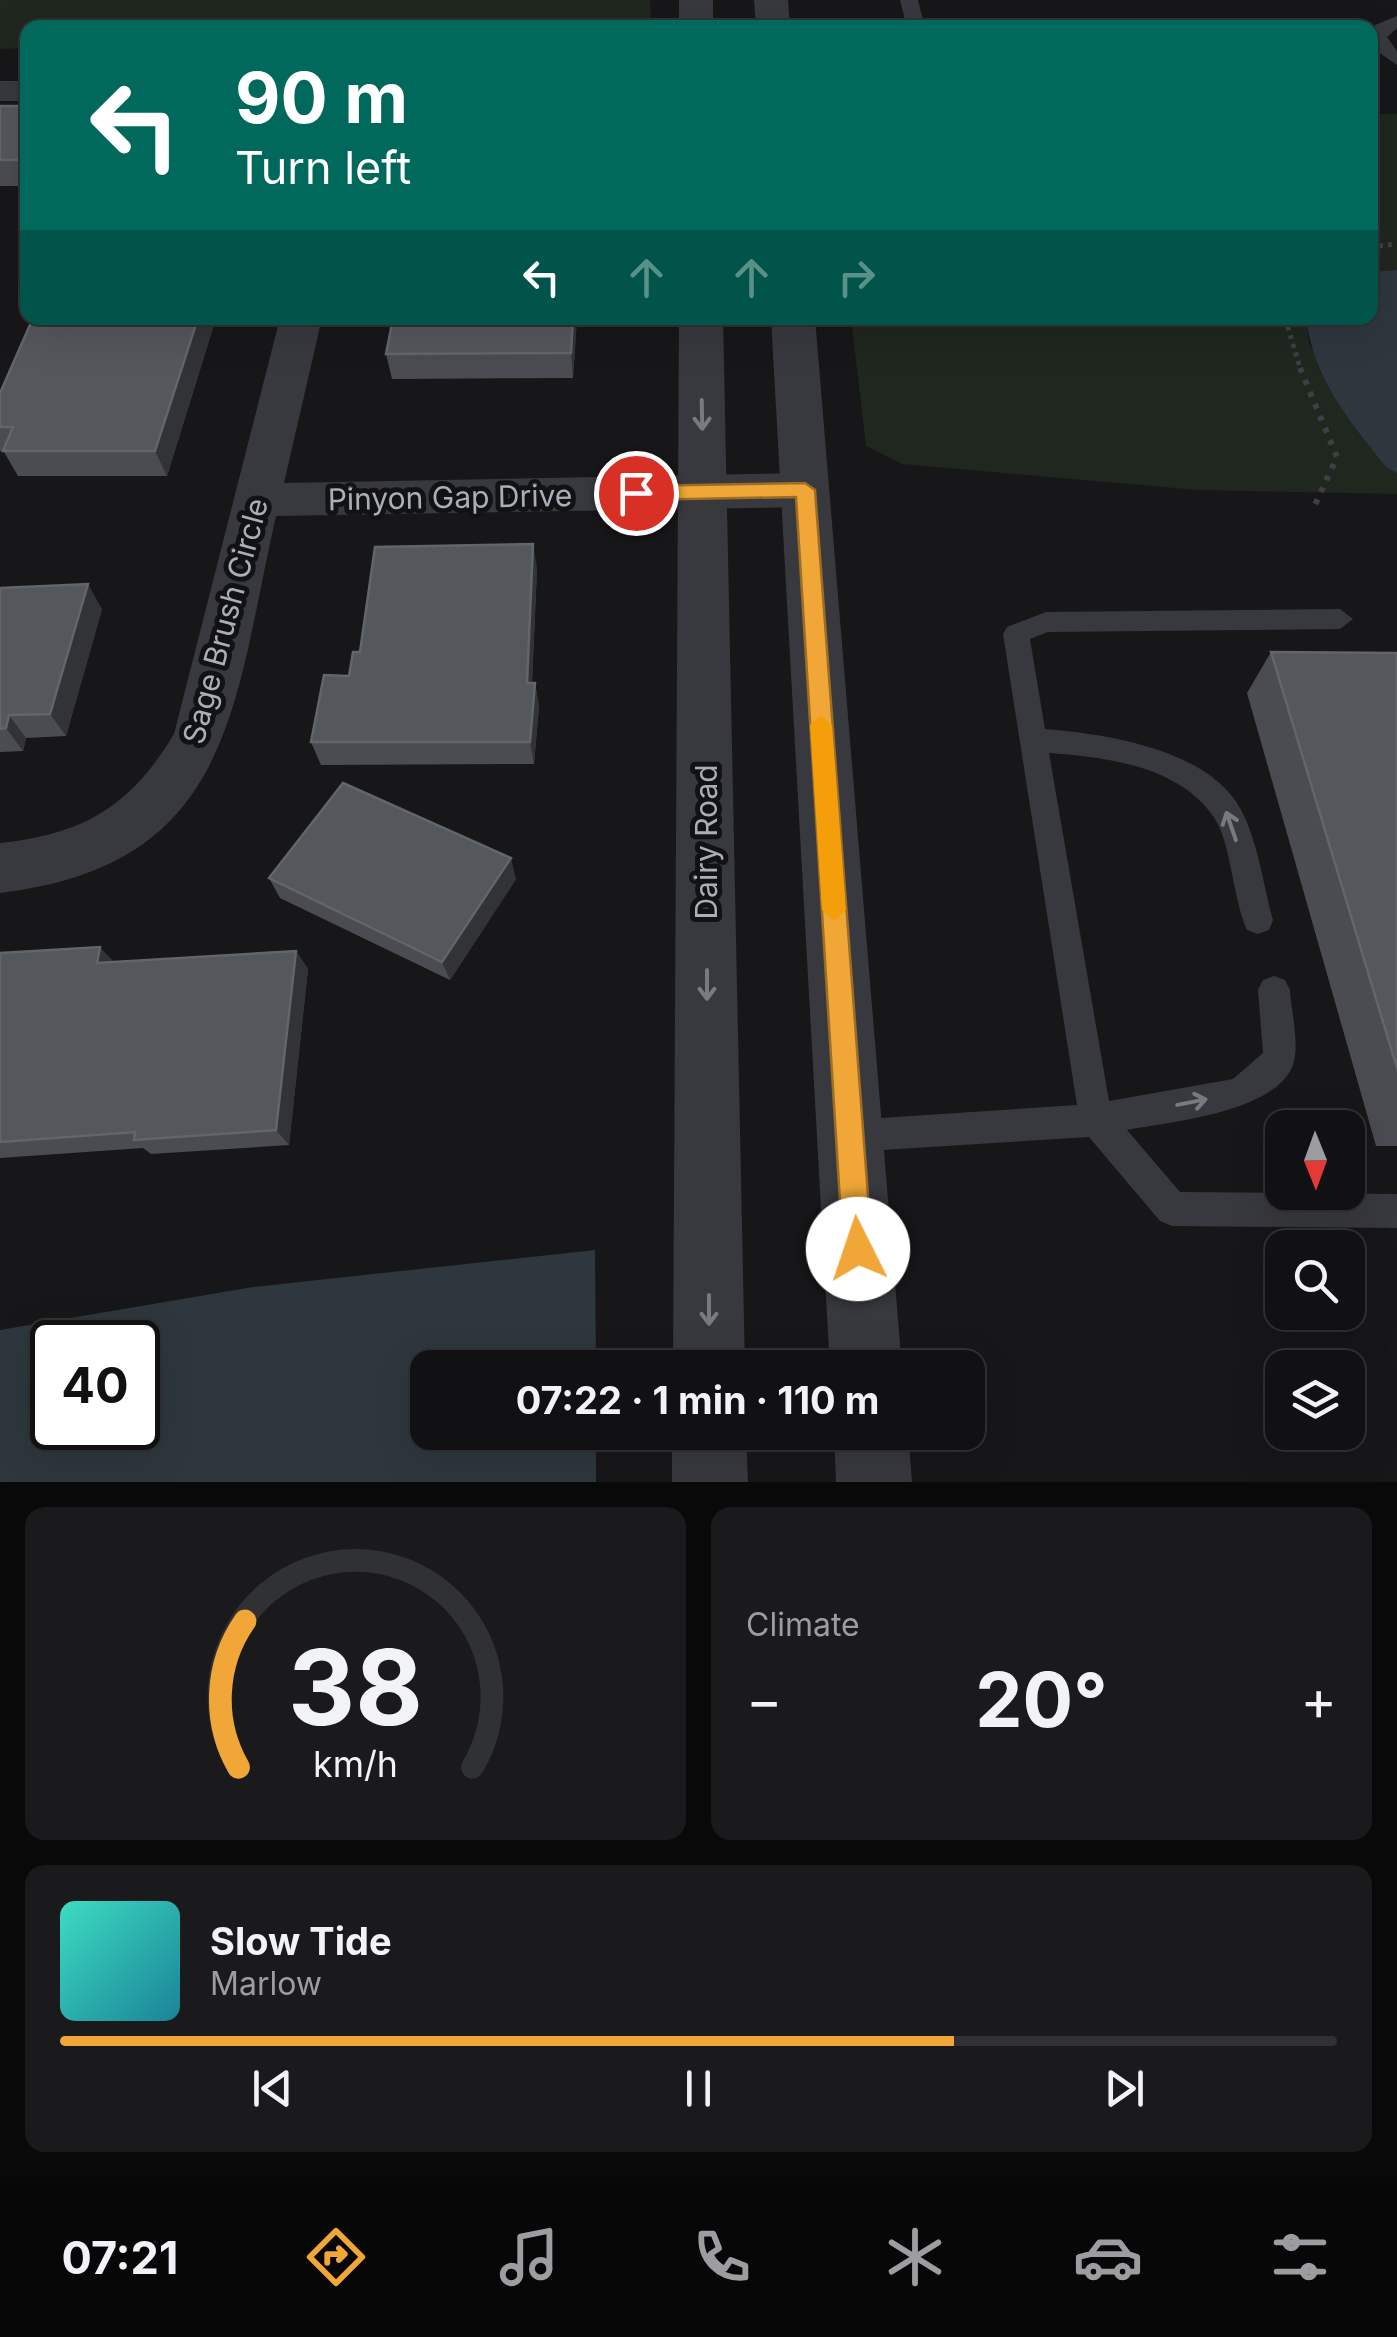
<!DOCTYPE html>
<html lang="en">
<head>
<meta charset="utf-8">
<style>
	:root { --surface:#111113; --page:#1a1a1c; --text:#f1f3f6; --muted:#9c9da0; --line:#303133; --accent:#f0a737 }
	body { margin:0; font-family:Inter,sans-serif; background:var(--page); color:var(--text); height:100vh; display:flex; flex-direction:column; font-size:38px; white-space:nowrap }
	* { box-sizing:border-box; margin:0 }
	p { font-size:32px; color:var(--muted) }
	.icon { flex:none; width:55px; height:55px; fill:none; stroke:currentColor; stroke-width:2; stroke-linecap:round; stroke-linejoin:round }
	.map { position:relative; height:1482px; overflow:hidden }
	.side { display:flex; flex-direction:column; gap:25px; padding:25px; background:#09090a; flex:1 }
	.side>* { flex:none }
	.top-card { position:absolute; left:20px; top:20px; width:1358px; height:305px; border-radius:20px; box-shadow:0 10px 40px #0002,0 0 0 2px var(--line); background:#00695c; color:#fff; overflow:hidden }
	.needle { width:65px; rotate:179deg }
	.controls { position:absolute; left:1265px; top:1110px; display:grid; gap:20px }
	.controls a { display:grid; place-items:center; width:100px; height:100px; border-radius:20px; background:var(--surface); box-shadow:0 10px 40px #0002,0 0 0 2px var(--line); font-size:50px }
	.speed { position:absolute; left:30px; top:1320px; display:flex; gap:20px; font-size:50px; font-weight:700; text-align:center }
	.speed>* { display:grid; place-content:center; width:130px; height:130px; border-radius:50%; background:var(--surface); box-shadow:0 10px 40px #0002,0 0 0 2px var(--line); line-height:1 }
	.speed .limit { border:5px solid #111; border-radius:15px; background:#fff; color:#111 }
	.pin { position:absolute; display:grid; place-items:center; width:85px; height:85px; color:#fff; margin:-42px; border:5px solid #fff; border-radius:50%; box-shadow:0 2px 10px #0007 }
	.me { position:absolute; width:110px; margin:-55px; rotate:356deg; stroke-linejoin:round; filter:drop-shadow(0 0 8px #0008) }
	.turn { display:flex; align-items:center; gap:35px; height:210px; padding:0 50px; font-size:45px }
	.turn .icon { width:130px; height:130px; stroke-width:2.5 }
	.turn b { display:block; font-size:70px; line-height:85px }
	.lanes { display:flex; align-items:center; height:95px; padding:0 50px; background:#0003; justify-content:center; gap:50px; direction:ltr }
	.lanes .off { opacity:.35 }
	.big { font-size:75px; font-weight:700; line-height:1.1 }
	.side .tile { flex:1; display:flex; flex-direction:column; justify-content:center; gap:15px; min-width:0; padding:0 35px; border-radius:20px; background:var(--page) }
	.side .dial { align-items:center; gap:0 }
	.dial svg { height:260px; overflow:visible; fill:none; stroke:var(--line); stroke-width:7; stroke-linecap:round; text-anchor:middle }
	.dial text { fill:var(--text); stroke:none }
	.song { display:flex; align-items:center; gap:30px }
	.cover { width:120px; height:120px; border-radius:15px; background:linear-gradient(135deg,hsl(170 70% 55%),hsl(190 70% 35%)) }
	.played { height:10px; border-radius:5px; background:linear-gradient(90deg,var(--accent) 70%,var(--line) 70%) }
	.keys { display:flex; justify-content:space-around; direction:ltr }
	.heat { display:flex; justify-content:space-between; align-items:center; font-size:55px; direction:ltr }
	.side .tiles { flex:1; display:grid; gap:25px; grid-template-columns:1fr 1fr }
	.tile:last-child { grid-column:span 2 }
	.trip { position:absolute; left:410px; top:1350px; width:575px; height:100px; border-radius:20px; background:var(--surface); box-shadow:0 10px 40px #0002,0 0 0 2px var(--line); font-weight:700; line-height:100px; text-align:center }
	.menu { display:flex; height:160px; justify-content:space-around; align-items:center; background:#070708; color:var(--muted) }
	.menu .icon { width:70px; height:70px }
	.menu .selected { color:var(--accent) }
	.menu b { font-size:45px; color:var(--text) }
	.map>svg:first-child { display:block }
	.green { fill:#1f271f }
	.water { fill:#2d373d; fill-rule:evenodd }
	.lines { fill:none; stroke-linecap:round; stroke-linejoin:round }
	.path-far1 { stroke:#3e4045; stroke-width:5; stroke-dasharray:4 5; stroke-linecap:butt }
	.path { stroke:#3e4045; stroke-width:6; stroke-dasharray:5 8; stroke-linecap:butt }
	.service { fill:#38393e; fill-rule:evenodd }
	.minor { fill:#38393e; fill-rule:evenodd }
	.tertiary { fill:#38393e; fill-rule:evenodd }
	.wall { fill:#4a4c51 }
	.shaded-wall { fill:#313336 }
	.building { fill:#54575c; stroke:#62656a; stroke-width:2.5 }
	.oneway { stroke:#767a81 }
	.route { fill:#f0a737; stroke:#9c6d24; stroke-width:2.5 }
	.slow { fill:#f59e0b }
	.labels { text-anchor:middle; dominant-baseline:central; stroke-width:10; stroke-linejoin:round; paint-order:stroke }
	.street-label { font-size:30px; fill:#a9afb8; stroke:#121214 }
</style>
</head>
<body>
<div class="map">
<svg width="1397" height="1482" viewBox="0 0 1397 1482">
	<rect width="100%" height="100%" fill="#171719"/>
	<g class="green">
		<path d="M0 0H650L651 27 28 28 27 48 0 49Z"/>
		<path d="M1370 114H1397V270L1370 272Z"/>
		<path d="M851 318H1306L1309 344 1387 468 1397 473V494L1197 490 902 464 866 446Z"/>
	</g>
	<g class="water">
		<path d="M1397 270V473L1387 468C1350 422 1313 378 1306 318H1370V272Z"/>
		<path d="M595 1250 596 1367 428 1368V1432L596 1433V1482H0V1330L253 1287ZM52 1342H138V1428H52Z"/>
	</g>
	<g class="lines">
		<g class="path-far1">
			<path d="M1370 247 1397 244"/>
			<path d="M1285 318 1301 371"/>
		</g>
		<path class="path" d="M1300 368 1337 457 1314 507"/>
		<g class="service">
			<path d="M900 0H918L925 28H907Z"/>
			<path d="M1397 16V28L1387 37 1397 51V65L1374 49 1370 40 1375 25Z"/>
			<path d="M1340 609 1353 619 1340 629 1048 632 1030 639 1045 729C1106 734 1207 749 1240 808 1258 840 1263 885 1273 920L1269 930 1258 934 1247 930C1233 899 1231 844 1215 819 1181 766 1106 757 1049 753L1109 1101 1233 1079 1263 1053 1258 990 1263 980 1274 976 1285 980 1290 990C1291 1011 1299 1040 1294 1061 1282 1112 1169 1122 1127 1130L1180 1192 1397 1194V1228L1172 1226 1160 1221 1089 1137 850 1152 838 1148 833 1136 838 1124 850 1120 1077 1105 1003 634 1007 627 1046 612Z"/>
		</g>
		<g class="minor">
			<rect x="0" y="81" width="28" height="20"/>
			<path d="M280 318H322L284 483 805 473 821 478 828 490 821 502 805 507 276 516C233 705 234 865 0 893V843C84 834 130 807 174 734Z"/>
		</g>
		<g class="tertiary">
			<rect x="679" y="0" width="34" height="28"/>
			<path d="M754 0H788L790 28H756Z"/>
			<path d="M679 318H723L745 1368H673Z"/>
			<path d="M771 318H815L902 1368H830Z"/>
			<path d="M672 1432H746L748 1482H672Z"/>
			<path d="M834 1432H908L912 1482H836Z"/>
		</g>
	</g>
	<g class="wall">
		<rect x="0" y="106" width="28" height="80"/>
		<path d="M33 318H216L167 476H18L4 452 0 451V393Z"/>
		<path d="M393 318H577L573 378 392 379 386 354Z"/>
		<path d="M537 568 532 683H535L539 706 534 764 321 765 311 742 349 676 360 652Z"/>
		<path d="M0 588 102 609 66 736 26 738 23 751 0 752Z"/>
		<path d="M1271 652 1397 653V1146H1376L1247 693Z"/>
		<path d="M269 878 516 879 450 980 280 898Z"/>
		<path d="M296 951 308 969 289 1145 151 1154 143 1148 0 1158V953L113 962Z"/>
	</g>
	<g class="shaded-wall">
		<path d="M198 318H216L167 476 155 451Z"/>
		<path d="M573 318H577L573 378 571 353Z"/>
		<path d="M533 544 537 568 531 706 527 683Z"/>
		<path d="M88 584 102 609 66 736 50 714Z"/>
		<path d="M535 683 539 706 534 764 530 742Z"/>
		<path d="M9 715 26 738 23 751 6 728Z"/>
		<path d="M511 858 516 879 450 980 442 962Z"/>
		<path d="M100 947 117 965 97 963Z"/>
		<path d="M296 951 308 969 289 1145 276 1130Z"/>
	</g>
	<g class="building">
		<rect x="0" y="106" width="28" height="54"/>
		<path d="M33 318H198L155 451H3L13 427H0V393Z"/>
		<path d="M393 318H573L571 353 386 354Z"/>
		<path d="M533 544 527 683H535L530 742H311L324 675 349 676 353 652H360L375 547Z"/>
		<path d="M88 584 50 714 9 715 6 728 0 729V588Z"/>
		<path d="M1271 652 1397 653V1068Z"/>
		<path d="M343 783 511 858 442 962 269 878Z"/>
		<path d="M100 947 97 963 296 951 276 1130 134 1140 135 1132 0 1142V953Z"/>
	</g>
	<defs><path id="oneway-shaft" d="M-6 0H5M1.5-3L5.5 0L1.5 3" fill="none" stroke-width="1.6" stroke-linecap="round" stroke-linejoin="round" transform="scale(2.5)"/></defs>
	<g class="oneway">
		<use href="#oneway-shaft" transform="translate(702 415) rotate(89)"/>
		<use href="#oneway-shaft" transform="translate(1231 826) rotate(-109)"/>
		<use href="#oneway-shaft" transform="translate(707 985) rotate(90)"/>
		<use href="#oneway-shaft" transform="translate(1192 1102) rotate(-11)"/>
		<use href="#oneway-shaft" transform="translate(709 1310) rotate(90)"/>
	</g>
	<path class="route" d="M805 483 815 490 872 1249 868 1259 858 1263 848 1259 843 1249 796 497 636 500 627 493 636 486Z"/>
	<path class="slow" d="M821 715 832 725 846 910 834 921 822 910 810 725Z"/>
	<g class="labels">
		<g class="street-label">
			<text transform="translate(450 497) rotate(-1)">Pinyon Gap Drive</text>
			<text transform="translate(225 621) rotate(-75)">Sage Brush Circle</text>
			<text transform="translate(706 842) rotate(-90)">Dairy Road</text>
		</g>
	</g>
</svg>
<div class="controls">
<a><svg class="needle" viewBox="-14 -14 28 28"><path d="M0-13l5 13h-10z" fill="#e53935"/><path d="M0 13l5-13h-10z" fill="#9c9da0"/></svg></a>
<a><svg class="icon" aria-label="search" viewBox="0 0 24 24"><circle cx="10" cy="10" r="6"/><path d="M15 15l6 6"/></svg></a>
<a><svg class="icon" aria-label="layers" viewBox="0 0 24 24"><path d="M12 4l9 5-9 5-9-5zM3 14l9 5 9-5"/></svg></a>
</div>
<div class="speed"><div class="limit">40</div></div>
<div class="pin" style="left:636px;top:493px;background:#d93025"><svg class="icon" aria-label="arrive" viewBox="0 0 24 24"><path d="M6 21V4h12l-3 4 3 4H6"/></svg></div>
<svg class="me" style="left:858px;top:1249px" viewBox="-20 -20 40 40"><circle r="19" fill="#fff"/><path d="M0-13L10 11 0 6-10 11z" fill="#f0a737"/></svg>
<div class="trip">07:22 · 1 min · 110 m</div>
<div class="top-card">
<div class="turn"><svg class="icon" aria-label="left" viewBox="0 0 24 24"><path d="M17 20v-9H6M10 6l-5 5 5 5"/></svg><div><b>90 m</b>Turn left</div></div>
<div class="lanes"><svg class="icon" aria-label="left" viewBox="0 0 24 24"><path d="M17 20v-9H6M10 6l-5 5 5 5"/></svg><svg class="icon off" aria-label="ahead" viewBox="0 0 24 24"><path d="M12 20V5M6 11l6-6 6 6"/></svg><svg class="icon off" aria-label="ahead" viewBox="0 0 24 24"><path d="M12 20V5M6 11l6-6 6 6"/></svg><svg class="icon off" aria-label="right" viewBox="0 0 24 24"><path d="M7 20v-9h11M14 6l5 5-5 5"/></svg></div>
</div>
</div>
<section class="side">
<div class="tiles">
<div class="tile dial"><svg viewBox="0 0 100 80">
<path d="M14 69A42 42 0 1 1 86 69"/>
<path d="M14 69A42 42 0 0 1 16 24" stroke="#f0a737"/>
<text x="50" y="56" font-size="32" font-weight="700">38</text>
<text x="50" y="72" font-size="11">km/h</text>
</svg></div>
<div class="tile"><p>Climate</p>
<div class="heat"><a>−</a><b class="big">20°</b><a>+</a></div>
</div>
<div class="tile">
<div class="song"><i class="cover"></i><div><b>Slow Tide</b><p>Marlow</p></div></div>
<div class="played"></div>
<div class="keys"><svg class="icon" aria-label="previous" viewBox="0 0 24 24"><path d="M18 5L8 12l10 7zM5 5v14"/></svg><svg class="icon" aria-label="pause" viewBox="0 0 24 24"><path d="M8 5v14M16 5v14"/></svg><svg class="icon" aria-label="next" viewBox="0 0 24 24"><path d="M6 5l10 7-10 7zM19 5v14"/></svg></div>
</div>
</div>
</section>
<nav class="menu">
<b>07:21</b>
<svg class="icon selected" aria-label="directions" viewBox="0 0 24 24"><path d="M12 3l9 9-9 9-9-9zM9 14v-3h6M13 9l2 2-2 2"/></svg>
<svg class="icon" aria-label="music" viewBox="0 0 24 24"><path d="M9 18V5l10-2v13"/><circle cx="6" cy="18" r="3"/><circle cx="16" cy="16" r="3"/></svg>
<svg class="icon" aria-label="phone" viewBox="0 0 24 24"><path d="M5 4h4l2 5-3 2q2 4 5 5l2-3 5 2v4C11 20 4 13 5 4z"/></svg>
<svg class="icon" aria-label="climate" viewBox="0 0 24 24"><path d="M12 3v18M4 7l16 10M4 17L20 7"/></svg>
<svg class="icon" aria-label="car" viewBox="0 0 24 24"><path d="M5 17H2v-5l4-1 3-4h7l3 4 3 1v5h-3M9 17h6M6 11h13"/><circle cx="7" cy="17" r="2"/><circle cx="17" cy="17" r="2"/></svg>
<svg class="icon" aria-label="filters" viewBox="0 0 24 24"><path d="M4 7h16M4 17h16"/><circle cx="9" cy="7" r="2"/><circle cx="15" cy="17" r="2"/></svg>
</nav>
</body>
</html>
